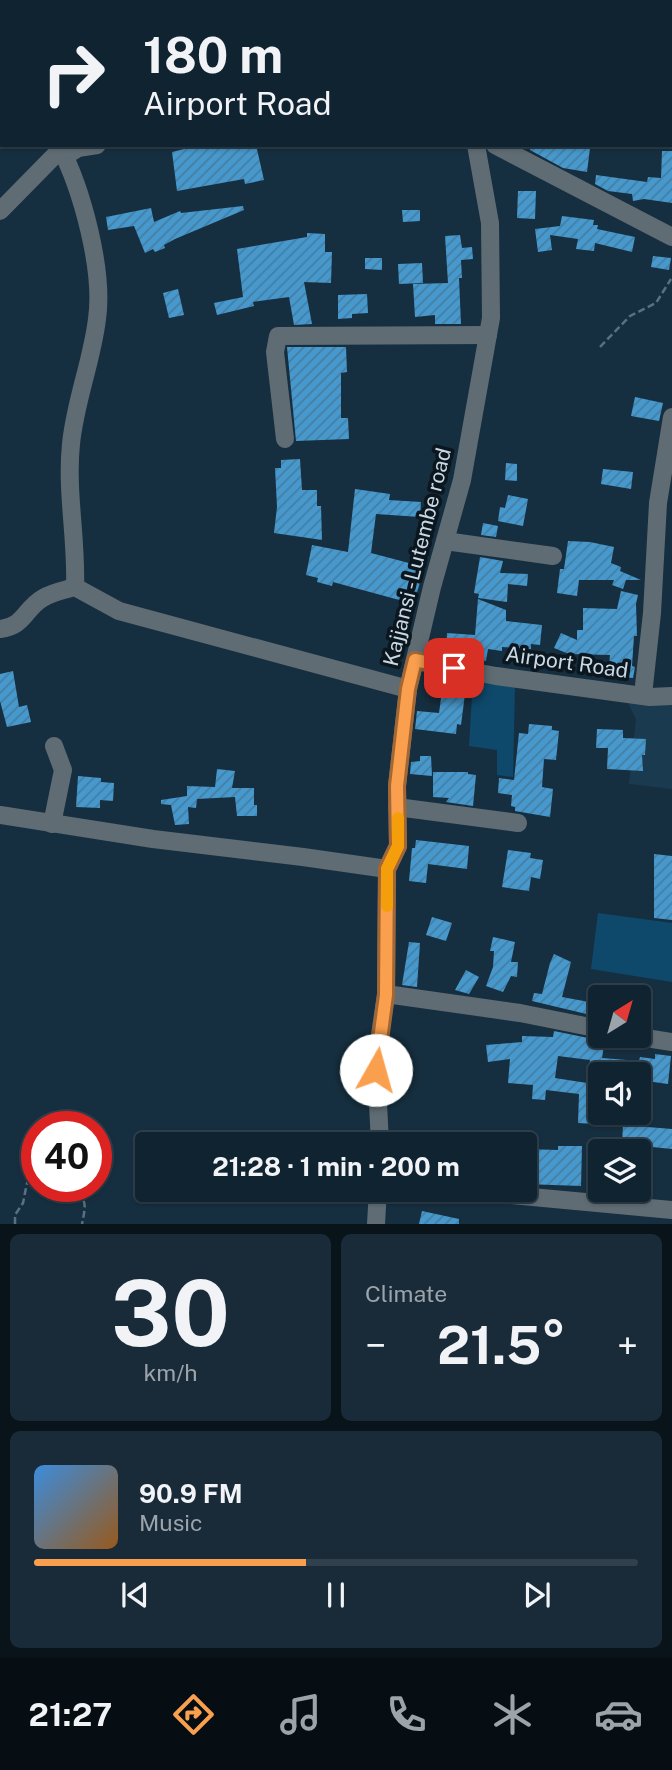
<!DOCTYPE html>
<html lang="en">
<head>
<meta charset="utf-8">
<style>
	:root { --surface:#102330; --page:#192b38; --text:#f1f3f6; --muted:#9ca4ab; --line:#30404c; --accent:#fa9f4e }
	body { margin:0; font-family:"Public Sans",sans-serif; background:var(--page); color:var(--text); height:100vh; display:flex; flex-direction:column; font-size:26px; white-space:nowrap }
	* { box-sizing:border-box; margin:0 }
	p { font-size:23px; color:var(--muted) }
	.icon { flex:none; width:38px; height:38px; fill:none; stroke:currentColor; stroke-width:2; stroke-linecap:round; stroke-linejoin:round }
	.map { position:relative; height:1224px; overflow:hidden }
	.drawer { display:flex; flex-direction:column; gap:10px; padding:10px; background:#09131a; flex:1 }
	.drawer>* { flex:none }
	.banner { position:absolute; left:0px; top:0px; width:672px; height:147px; box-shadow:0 2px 5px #0004,0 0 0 2px var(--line); background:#102330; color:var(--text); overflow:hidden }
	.needle { width:46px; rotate:37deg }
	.fabs { position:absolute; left:588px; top:985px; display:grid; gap:14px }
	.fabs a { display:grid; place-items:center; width:63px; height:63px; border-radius:7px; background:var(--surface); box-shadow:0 2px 5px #0004,0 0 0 2px var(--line); font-size:35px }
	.speed { position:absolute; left:21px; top:1111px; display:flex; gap:14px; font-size:35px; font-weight:700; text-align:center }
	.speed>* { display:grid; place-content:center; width:91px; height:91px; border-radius:50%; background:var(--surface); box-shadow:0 2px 5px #0004,0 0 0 2px var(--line); line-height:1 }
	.speed .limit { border:10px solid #d22; background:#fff; color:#111 }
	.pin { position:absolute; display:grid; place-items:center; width:60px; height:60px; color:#fff; margin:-30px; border-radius:14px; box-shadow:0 4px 10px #0006 }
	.me { position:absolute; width:77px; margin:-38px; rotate:7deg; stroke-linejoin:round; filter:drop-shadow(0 0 5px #0008) }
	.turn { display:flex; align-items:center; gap:24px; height:147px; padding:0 28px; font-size:32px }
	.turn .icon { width:91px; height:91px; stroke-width:2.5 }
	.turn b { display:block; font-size:49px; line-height:60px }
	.big { font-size:52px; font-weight:700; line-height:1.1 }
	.drawer .widget { flex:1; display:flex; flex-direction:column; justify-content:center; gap:10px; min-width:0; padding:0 24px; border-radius:10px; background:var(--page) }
	.drawer .dial { align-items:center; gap:0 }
	.dial b { font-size:91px; line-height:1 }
	.song { display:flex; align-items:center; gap:21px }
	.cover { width:84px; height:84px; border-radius:10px; background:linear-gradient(135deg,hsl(210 70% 55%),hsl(30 70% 35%)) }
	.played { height:7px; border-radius:4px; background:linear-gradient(90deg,var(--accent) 45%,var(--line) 45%) }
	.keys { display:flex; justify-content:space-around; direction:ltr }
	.heat { display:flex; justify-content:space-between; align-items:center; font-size:38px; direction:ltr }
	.drawer .tiles { flex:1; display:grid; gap:10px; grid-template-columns:1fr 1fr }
	.widget:last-child { grid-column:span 2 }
	.trip { position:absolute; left:135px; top:1132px; width:402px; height:70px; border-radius:7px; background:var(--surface); box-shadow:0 2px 5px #0004,0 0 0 2px var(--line); font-weight:700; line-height:70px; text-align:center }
	.tabs { display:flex; height:112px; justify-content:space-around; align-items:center; background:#060e13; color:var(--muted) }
	.tabs .icon { width:49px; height:49px }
	.tabs .active { color:var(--accent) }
	.tabs b { font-size:32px; color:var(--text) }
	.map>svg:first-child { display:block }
	.built { fill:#193a4f }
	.grass { fill:#0e496b }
	.building { fill:url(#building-hatch); fill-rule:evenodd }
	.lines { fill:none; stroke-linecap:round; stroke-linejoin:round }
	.path { stroke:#5b707f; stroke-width:2.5; stroke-dasharray:7 3.5; stroke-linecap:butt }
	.minor { stroke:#606c74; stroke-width:18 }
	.route-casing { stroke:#a26733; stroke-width:18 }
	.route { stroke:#fa9f4e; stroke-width:12 }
	.slow { stroke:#f59e0b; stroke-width:12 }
	.labels { text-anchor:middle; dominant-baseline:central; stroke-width:7; stroke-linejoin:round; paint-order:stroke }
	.street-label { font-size:21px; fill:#c9d8e3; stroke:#0b161e }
</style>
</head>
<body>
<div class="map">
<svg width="672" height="1224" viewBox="0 0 672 1224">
	<defs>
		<pattern id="building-hatch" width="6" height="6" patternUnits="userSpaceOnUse" patternTransform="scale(1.75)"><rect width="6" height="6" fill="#4798cc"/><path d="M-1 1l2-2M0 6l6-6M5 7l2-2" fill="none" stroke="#447ea3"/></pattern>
	</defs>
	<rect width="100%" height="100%" fill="#162f40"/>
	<path class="built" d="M626 699 672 701V789L629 784 636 719Z"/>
	<g class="grass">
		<path d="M473 678 515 686 513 777 497 775V750L469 746Z"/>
		<path d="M598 913 672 923V982L591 969Z"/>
	</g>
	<g class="building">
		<path d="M200 145H256L264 180 245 184 244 179 177 191 172 152Z"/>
		<path d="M531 145H575L590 148 587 172 563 168 530 150Z"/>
		<path d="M662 151H672V203L644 199 633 201 632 194 608 191 595 184 596 175 647 182 648 177 661 178Z"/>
		<path d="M518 191H536L535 219 517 218Z"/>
		<path d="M243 206 244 210 175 239 164 245 165 248 155 252 153 249 145 253 134 226 108 230 106 217 151 208 154 222 180 211 181 213Z"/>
		<path d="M402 210H420V221L403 222Z"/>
		<path d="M562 216 594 220 593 225H598L597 229 635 237 632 252 595 243 594 251 576 249 578 239 550 235 552 250 538 252 535 229 560 226Z"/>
		<path d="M307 233 325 234V252H332L331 283 304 282 312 324 294 325 289 297 253 302 254 306 217 315 214 303 243 297 237 249 307 237Z"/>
		<path d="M460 235 462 248 472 247 473 259 461 260 462 278H459L461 324H435V315L415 317 413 284 448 283 445 236Z"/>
		<path d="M653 256 671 258 669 270 651 267Z"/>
		<path d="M365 258H382V270L365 269Z"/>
		<path d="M422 263 423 283 399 284 398 264Z"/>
		<path d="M178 289 184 315 169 318 163 293Z"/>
		<path d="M367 294 368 313 352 314V318L338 319V295Z"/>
		<path d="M287 347H346L347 372 341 373V418H348L349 439 296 441Z"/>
		<path d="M635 397 663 403 659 421 631 416Z"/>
		<path d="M300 459 302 490H317V506H321L322 540 274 533 277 507 275 468H281V460Z"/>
		<path d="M506 463 517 464V481L505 480Z"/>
		<path d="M603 469 633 472 631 489 601 484Z"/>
		<path d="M355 489 390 494 389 500 421 502 420 517 376 514 371 553 424 567 414 604 333 582 332 586 317 582 318 578 306 575 312 545 348 552Z"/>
		<path d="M508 495 528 499 523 526 498 521 500 507 505 508Z"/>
		<path d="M483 523 498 526 496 537 481 535Z"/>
		<path d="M568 541 590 542 614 547 611 563 621 567 620 571 641 580H626L623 589 612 585 614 580H579L577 596 557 593 560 569H564Z"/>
		<path d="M480 557 503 561 500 573 528 574 527 586 508 584 507 602 478 598 479 594 474 593Z"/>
		<path d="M621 591 638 595 636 604 637 636H634L632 666 635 667 633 678 608 676 610 655 569 654 554 648 561 633 577 640V630H583V608L617 609Z"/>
		<path d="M478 599 506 610V621L542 625 540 645 531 644V649L502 647V651L488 649 486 661 446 655 447 633 475 635Z"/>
		<path d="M13 671 19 707 27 705 31 722 7 727 0 701V674Z"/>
		<path d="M442 691 465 694 461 725 457 724 456 734 415 729 417 711 439 713Z"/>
		<path d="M529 724 552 726V730L559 731 556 760 544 759 542 787 553 789 550 817 515 811V807L511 806 512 795 498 793 499 778 514 780 519 733 528 734Z"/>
		<path d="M597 729 623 730V738L646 739 645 755H642L643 771 607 769 608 748H596Z"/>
		<path d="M420 756H431L432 776 410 774 411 762 420 761Z"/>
		<path d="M217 769 235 771 232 788H254V805H257V816H237L235 797 197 799 196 808 188 807 189 824 175 825 171 805 161 804V800L187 796V786L215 787Z"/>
		<path d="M433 772H468V774L476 775 473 806 446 802 449 798 433 797Z"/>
		<path d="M78 776 101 778V782L114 783 113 801 100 800V808L76 807Z"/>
		<path d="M416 840 469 846 467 869 428 864 426 883 409 881 412 848H415Z"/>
		<path d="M508 850 531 853 530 858 543 860 540 879 531 877 529 891 502 887Z"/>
		<path d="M654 854 672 856V920L654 918Z"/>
		<path d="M432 917 452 923 446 941 426 935Z"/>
		<path d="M493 937 515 942 511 962H518L517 977 511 976 503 992 486 986 493 967 494 951H490Z"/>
		<path d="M409 942 420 943 417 987 402 985Z"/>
		<path d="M554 954 571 962 562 997 600 1004 599 1017 532 1001 534 993 542 994 550 963Z"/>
		<path d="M466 970 479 977 469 994 455 990Z"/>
		<path d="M617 983 640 987 638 998H593V985H617Z"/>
		<path d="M554 1031 598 1040 605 1039 602 1058 639 1061 640 1057 655 1059V1054L671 1056 668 1084 639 1080V1074H600V1113L611 1114 610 1125 578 1123 579 1094 546 1090 545 1100 532 1099 533 1085 508 1083 510 1059 488 1062 486 1045 522 1042V1036L553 1037ZM558 1056 590 1060 587 1083 555 1078Z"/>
		<path d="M623 1125 672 1129V1149L622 1144Z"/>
		<path d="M558 1146H582L581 1186 525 1184V1149L558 1150Z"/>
		<path d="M422 1211 459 1219V1224H419Z"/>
	</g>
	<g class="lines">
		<g class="path">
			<path d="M600 347 630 316 656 303 671 279"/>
			<path d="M69 1186C88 1198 86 1204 82 1224"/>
			<path d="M15 1224V1215L23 1203 27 1183H37"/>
		</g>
		<g class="minor">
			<path d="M30 0 31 2"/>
			<path d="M457 0V2"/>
			<path d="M670 67 672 66"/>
			<path d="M59 145C82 189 104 270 97 319 92 361 75 402 71 444 66 492 77 540 75 587"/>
			<path d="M495 145 672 237"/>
			<path d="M65 156 78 148 97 145"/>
			<path d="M0 211 61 149"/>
			<path d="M285 439 275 352 278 336 488 335"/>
			<path d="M445 541 553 556"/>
			<path d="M0 629C25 626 24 609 43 598 53 592 65 590 75 587L119 611 408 689"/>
			<path d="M415 661 496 676 650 697 672 696"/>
			<path d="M643 695 652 613 658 503 672 417"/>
			<path d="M397 807 518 823"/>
			<path d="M0 815 153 839 303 857 387 869"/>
			<path d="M52 824 63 770 54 746"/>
			<path d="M386 994 520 1013 600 1029"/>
			<path d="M633 1036 672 1042"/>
			<path d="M380 1144 376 1062 386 994 387 869 398 846 397 786 408 689 432 587 462 480 491 318 490 223 476 145"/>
			<path d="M457 1190 672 1210"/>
			<path d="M376 1224 378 1190"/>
		</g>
	</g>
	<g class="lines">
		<defs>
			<path id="route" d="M376 1070 386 995 387 869 398 846 397 786 408 689 415 660 454 668"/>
		</defs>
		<use href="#route" class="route-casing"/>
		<use href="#route" class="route"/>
		<path class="slow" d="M387 906V869L398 846V818"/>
	</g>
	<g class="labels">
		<g class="street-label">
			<text transform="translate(417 557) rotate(-76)">Kajjansi - Lutembe road</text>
			<text transform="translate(567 662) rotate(8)">Airport Road</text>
		</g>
	</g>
</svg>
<div class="fabs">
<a><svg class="needle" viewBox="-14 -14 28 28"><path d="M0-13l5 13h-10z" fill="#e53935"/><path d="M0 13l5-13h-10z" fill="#9ca4ab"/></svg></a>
<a><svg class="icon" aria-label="sound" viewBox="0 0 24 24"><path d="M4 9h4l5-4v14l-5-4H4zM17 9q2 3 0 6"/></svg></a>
<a><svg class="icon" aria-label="layers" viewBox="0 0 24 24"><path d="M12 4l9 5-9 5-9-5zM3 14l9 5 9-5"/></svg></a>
</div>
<div class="speed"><div class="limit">40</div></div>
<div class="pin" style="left:454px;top:668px;background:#d93025"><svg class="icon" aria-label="arrive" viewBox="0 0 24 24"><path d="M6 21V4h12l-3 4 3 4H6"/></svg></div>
<svg class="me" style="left:376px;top:1070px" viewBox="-20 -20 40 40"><circle r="19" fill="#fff"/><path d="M0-13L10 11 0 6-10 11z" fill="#fa9f4e"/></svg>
<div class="trip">21:28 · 1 min · 200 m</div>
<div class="banner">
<div class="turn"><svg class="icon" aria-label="right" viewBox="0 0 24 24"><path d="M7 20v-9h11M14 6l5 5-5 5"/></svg><div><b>180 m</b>Airport Road</div></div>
</div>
</div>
<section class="drawer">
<div class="tiles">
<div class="widget dial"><b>30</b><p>km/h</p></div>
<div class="widget"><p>Climate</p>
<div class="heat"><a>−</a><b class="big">21.5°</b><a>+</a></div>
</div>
<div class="widget">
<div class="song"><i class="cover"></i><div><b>90.9 FM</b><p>Music</p></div></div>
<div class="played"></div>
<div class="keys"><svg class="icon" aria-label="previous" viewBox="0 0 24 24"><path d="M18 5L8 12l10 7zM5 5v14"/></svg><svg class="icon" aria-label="pause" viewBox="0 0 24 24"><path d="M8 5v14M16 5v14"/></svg><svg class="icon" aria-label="next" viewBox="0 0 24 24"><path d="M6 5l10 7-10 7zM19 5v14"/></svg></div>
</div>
</div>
</section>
<nav class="tabs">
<b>21:27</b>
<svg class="icon active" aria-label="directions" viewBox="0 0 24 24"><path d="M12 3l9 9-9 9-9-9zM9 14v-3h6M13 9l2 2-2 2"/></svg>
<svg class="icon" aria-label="music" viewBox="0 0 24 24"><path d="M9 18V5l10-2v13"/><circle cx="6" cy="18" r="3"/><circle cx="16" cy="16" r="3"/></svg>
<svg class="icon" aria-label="phone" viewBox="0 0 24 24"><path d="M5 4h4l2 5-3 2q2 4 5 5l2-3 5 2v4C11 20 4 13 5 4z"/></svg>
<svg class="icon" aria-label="climate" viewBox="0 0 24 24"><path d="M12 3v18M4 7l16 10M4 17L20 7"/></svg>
<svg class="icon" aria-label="car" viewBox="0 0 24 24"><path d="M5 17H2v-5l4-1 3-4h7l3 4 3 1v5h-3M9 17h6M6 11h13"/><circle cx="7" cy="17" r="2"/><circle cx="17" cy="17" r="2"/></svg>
</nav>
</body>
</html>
